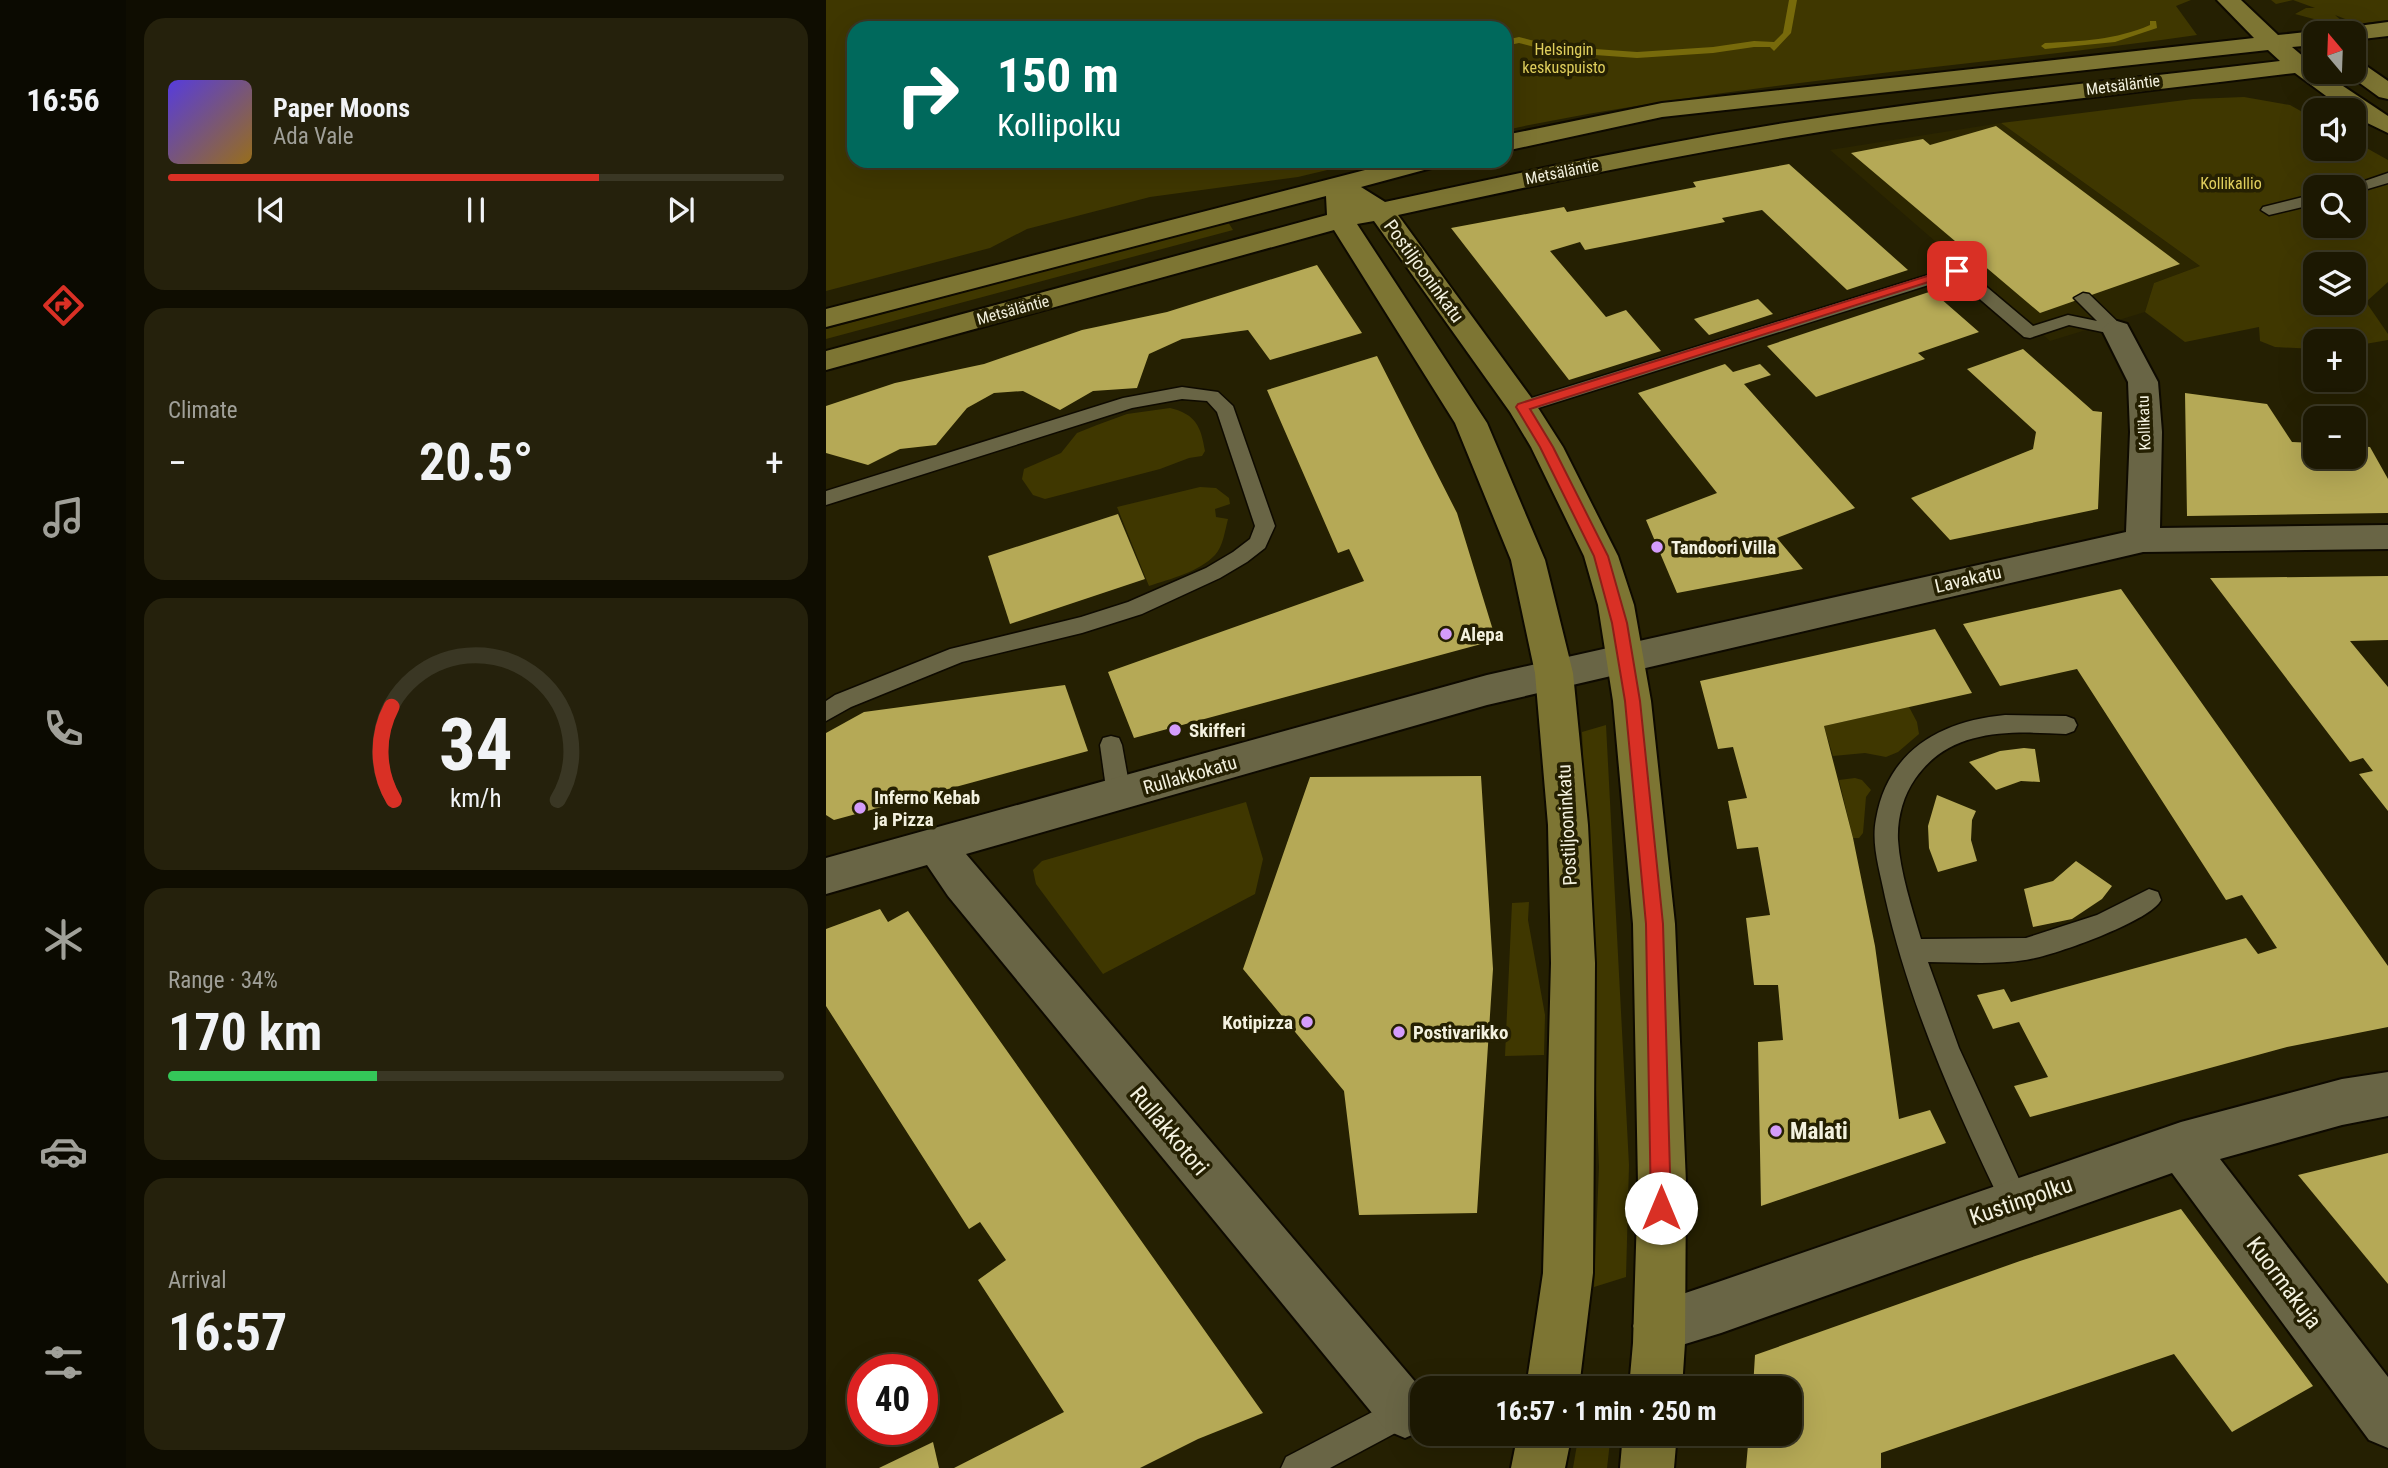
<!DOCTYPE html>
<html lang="en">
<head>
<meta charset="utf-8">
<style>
	:root { --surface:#1c1802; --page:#25210c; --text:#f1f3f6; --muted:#a0a099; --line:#3a3724; --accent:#d93025 }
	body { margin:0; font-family:"Roboto Condensed",sans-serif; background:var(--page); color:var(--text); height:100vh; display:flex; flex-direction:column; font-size:26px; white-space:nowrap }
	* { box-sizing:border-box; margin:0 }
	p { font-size:23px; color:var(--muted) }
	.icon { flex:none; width:38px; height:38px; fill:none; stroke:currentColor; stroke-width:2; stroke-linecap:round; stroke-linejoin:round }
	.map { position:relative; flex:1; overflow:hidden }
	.side { display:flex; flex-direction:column; gap:18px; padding:18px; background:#0f0d01; width:700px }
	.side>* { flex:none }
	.guide { position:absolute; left:21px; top:21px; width:665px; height:147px; border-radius:21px; box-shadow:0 7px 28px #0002,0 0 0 2px var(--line); background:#00695c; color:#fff; overflow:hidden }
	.needle { width:46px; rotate:341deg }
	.controls { position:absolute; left:1477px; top:21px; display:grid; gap:14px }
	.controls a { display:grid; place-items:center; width:63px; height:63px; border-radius:14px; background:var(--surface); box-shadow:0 7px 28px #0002,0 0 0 2px var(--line); font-size:35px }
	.speed { position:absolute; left:21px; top:1354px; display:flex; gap:14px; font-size:35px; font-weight:700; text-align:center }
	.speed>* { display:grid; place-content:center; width:91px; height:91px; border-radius:50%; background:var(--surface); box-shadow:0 7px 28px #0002,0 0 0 2px var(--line); line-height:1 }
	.speed .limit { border:10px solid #d22; background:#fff; color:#111 }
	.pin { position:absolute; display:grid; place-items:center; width:60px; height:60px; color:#fff; margin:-30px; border-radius:14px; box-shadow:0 4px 10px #0006 }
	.me { position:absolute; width:77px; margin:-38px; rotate:0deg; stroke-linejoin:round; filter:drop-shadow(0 0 5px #0008) }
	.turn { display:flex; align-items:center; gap:24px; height:147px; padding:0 35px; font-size:32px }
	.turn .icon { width:91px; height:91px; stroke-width:2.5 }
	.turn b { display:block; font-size:49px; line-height:60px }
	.big { font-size:52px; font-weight:700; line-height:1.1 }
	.side .tile { flex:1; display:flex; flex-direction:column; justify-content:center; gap:10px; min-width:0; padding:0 24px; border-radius:21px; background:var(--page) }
	.side .dial { align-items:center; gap:0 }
	.dial svg { height:182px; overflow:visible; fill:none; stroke:var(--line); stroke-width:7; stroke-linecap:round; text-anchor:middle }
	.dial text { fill:var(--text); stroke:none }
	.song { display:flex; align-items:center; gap:21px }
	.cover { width:84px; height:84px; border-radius:10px; background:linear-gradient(135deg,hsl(250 70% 55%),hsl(40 70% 35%)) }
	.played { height:7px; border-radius:4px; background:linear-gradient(90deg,var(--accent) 70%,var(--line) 70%) }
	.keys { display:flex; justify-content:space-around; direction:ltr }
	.heat { display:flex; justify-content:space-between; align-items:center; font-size:38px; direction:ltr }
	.charge { height:10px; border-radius:5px; background:linear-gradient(90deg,#34c759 34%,var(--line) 0) }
	.trip { position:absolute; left:584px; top:1376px; width:392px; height:70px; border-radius:21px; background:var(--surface); box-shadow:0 7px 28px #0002,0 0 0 2px var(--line); font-weight:700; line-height:70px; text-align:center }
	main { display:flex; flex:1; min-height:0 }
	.tabs { display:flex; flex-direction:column; width:126px; justify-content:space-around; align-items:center; background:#0b0a01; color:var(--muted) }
	.tabs .icon { width:49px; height:49px }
	.tabs .active { color:var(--accent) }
	.tabs b { font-size:32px; color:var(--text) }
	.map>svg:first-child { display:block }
	.built { fill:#2c2600 }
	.green { fill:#3f3700; fill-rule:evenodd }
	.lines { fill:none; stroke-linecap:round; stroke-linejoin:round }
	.stream { fill:#776a0b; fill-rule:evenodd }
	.building { fill:#b5a956 }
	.lane-casing { stroke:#0e0a00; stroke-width:3 }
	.street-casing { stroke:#0e0a00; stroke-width:4 }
	.secondary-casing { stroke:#0e0a00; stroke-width:4 }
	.lane { fill:#696545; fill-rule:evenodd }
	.street { fill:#696545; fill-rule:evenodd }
	.secondary { fill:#7d7533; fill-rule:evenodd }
	.route { fill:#d93025; stroke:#8d1f18; stroke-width:2 }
	.poi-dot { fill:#d49cfb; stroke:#252002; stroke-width:2.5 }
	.labels { text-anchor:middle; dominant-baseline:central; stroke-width:7; stroke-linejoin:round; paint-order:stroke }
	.far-park-label { font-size:16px; fill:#e0cf5d; stroke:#252002 }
	.far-street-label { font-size:16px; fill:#f3f1df; stroke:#252002 }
	.street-label { font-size:19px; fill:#f3f1df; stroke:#252002 }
	.poi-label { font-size:19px; font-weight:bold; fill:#f3f1df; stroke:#252002; text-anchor:start }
	.near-street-label { font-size:23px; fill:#f3f1df; stroke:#252002 }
	.near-poi-label { font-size:23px; font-weight:bold; fill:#f3f1df; stroke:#252002; text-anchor:start }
</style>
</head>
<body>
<main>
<nav class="tabs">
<b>16:56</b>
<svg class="icon active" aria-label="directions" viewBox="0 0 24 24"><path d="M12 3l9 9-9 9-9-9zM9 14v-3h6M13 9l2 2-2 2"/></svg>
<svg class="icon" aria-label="music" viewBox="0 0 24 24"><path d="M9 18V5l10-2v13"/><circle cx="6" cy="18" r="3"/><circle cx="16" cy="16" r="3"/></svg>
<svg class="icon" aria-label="phone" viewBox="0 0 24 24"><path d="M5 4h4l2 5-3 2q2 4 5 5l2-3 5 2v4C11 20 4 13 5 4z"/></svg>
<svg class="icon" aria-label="climate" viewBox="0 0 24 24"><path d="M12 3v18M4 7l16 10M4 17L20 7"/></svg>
<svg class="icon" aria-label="car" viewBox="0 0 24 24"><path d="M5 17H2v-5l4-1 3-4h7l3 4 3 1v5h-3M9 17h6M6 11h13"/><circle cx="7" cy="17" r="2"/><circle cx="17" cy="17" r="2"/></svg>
<svg class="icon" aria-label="filters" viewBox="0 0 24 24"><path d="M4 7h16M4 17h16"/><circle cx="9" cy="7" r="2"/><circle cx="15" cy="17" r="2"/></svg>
</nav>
<section class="side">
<div class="tile">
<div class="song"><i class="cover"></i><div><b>Paper Moons</b><p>Ada Vale</p></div></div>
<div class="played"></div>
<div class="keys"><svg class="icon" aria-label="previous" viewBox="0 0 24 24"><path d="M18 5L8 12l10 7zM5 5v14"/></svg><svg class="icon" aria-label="pause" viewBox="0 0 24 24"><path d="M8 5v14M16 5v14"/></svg><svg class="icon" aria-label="next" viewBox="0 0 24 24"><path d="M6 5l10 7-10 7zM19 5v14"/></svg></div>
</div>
<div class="tile"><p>Climate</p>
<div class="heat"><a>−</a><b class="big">20.5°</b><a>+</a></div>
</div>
<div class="tile dial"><svg viewBox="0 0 100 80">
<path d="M14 69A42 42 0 1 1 86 69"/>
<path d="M14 69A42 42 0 0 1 13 28" stroke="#d93025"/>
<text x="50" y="56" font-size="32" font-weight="700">34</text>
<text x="50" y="72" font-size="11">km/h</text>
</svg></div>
<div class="tile"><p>Range · 34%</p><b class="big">170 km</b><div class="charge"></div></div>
<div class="tile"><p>Arrival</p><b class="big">16:57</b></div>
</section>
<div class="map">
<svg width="1562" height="1468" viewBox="0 0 1562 1468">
	<rect width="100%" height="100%" fill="#252002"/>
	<path class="built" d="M1175 123 1374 266 1328 283 1319 312 1224 341 1004 150Z"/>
	<g class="green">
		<path d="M0 0H1365L1350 6 1371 35C1140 68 907 82 679 130V28H28V161H539L472 177 324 197 201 229 164 248 0 291Z"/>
		<path d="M1445 0H1562V20L1532 24 1509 15 1518 23 1499 22 1469 14 1480 8H1489L1467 0 1450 4Z"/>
		<path d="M1418 97 1464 105 1489 119V149H1528V141L1562 160V282L1540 302 1562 334V340L1528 346V341H1489V349L1449 347 1434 341 1433 327 1359 342 1319 312 1328 283 1374 266 1175 123 1367 99ZM1489 187H1528V226H1489ZM1489 264H1528V303H1489Z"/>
		<path d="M402 222 407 230 0 339V329Z"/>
		<path d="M344 408C370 414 375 427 379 451L376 456 363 458 334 469 219 499 207 495 196 479 198 469 235 453 251 433 271 425 301 414Z"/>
		<path d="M374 487 390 488 403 498 404 504 389 509 390 517 402 519C399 530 397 547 389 555 373 572 344 579 323 586L291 507Z"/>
		<path d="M1083 707 1091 722 1093 734 1072 752 1060 757 1039 753 1007 756 998 726Z"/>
		<path d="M780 725 803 1165 800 1277 768 1287 773 1167 756 732Z"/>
		<path d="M1029 778 1036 780 1045 790 1040 797 1037 833 1033 838H1027L1013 780Z"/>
		<path d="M420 802 437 859 429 894 277 974 210 884 207 870 216 861Z"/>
		<path d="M703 902 702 920 719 1015 718 1055 679 1056 686 903Z"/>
		<path d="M753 1433H785L781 1468H747Z"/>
	</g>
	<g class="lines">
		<g class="stream">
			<path d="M963 0H971L965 33 948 51 944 47H928L887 53 811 58 727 52 693 43 679 46V40L693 37 727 46 811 52 887 47 928 41 948 42 957 33Z"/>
			<path d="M1324 21H1330L1331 28 1289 42 1219 49 1215 46 1219 43C1255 41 1290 40 1324 25Z"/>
		</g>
	</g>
	<g class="building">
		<path d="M1170 126 1354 264 1214 313 1025 153 1097 139 1104 145Z"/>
		<path d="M963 164 1082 270 1021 290 936 210 896 218 899 222 759 250 754 242 724 251 780 317 800 310 835 351 743 380 625 228 738 207 741 212 870 187 867 182Z"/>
		<path d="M491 265 536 333 444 360 422 330 356 339 323 354 311 388 267 391 234 410 197 391 168 393 141 408 110 445 74 449 42 465 0 453V406L69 383 158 364 256 330 341 312Z"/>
		<path d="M1106 291 1153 332 1092 353 1099 359 990 397 941 346Z"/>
		<path d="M932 299 947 314 883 335 868 319Z"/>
		<path d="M1197 349 1267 411 1276 412 1272 509 1124 540 1085 498 1207 449 1210 432 1141 369Z"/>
		<path d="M551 356 631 513 670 640 308 738 282 672 538 581 523 549 512 553 441 390Z"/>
		<path d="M899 364 907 372 934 364 945 375 918 384 1029 508 951 538 977 569 851 593 820 520 891 493 812 393Z"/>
		<path d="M1359 393 1441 404 1466 442 1489 443V457H1528V446L1544 447 1562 479V513L1361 516Z"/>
		<path d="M292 514 319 579 184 624 162 556Z"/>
		<path d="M1562 576V640L1524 641 1562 687V811L1533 774 1547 771 1537 758 1524 762 1384 578Z"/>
		<path d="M1295 589 1562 966V1027L1461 1047 1204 1117 1188 1086 1222 1077 1193 1022 1167 1029 1151 995 1178 989 1185 1002 1420 938 1432 954 1451 948 1416 895 1400 900 1251 669 1174 686 1137 624Z"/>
		<path d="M1109 629 1146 693 998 726 1027 838 1049 946 1073 1119 1104 1110 1120 1143 935 1206 932 1042 957 1040 952 985H928L920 918 944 915 932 847 911 849 902 801 921 798 907 747 892 749 874 681Z"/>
		<path d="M239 685 262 751 8 820 0 815V733L38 712Z"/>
		<path d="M1198 748 1209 749 1214 782 1195 781 1170 790 1143 762 1174 751Z"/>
		<path d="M655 776 667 969 651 1213 533 1215 518 1091 417 969 484 777Z"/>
		<path d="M1111 795 1150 811 1146 820 1145 840 1151 861 1112 872 1103 848 1102 826Z"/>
		<path d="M1250 861 1286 886 1276 899 1246 919 1207 927 1198 889 1227 881Z"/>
		<path d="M54 909 62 922 82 911 437 1413 372 1439 314 1468H128L238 1412 152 1280 180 1260 154 1222 143 1229 0 1006V929Z"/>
		<path d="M1562 1153V1284L1472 1175Z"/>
		<path d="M1355 1209 1487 1386 1406 1432 1348 1354 1055 1453V1468H920L923 1433H964V1388H927L929 1355 1194 1261Z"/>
		<path d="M107 1442 113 1468H53Z"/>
	</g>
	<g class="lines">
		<defs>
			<g id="lane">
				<path d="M1562 173V183L1528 193V187H1521Z"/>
				<path d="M1489 194V204L1443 215 1435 210 1437 207Z"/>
				<path d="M1131 266 1137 267 1207 326 1242 315 1271 321 1248 298 1257 293 1263 294 1300 330 1291 335 1243 325 1204 338 1198 337 1128 277 703 411H689L687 407 689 403Z"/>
				<path d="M356 387 392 392 407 406 449 526 439 548 421 562 394 578 316 614 256 633 136 662 25 707 0 721V701L9 695 124 649 255 617 302 602 380 568 407 552 424 539 429 526 391 412 381 401 356 399 306 408 0 505V491L297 398Z"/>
				<path d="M1179 715 1240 716 1248 719 1251 725 1248 731 1240 734C1184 731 1124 728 1089 779 1077 796 1071 819 1072 840 1074 872 1086 908 1095 939L1200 938 1271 915 1323 889 1332 892 1335 900C1325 921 1225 957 1199 960 1168 965 1133 962 1102 962L1133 1048 1204 1203 1200 1213 1190 1217 1180 1213C1131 1111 1084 1008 1059 897 1054 871 1045 845 1050 819 1062 750 1115 721 1179 715Z"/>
				<path d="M285 736 293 738 296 745 305 795 301 802 293 805 285 802 281 795 274 745 277 738Z"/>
				<path d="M579 1395 590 1400 595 1411 590 1422 504 1468H455L460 1457Z"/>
			</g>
			<g id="street">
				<path d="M1291 321 1301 324 1332 382 1336 432 1334 528 1562 525V549L1317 552 661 705 140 854 597 1391V1430L579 1438 560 1430 122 896 101 865 0 894V858L661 675 1300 532 1304 432 1302 382 1276 330 1281 324Z"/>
				<path d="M1562 1072V1116L1516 1125 1394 1159 1562 1377V1448L1543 1440 1346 1173 895 1333 833 1352 815 1344 807 1326 815 1308 895 1281 1355 1122 1516 1079Z"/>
			</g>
			<g id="secondary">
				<path d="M1391 0H1415L1452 35 1489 31 1497 33H1489V45L1466 47 1479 58 1489 57V72H1496L1562 116V133L1531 118 1528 116V110H1519L1469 73C1331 90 1192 105 1054 123 892 146 731 180 572 215L707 400 737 447 792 556 808 605 825 701 849 924 860 1183 859 1343 856 1388H803L807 1343 812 1183 807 924 787 701 772 605 758 556 705 447 684 412 548 221 531 224 661 423 719 560 747 673 762 825 769 963 767 1273 753 1388H700L717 1273 725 963 722 825 709 673 685 560 629 423 508 230 0 370V351L501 215 500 196 0 327V309L574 161H617L613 166 535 187 559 202C723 166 888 131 1054 109 1187 90 1321 77 1454 61L1442 50 836 117 679 151V135L836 103 1428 38Z"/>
				<path d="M1562 22V36L1528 40V33H1514L1517 28Z"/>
				<path d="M1528 61 1536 63 1562 81V99L1553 97 1520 73 1528 72Z"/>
				<path d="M692 1433H746L739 1468H685Z"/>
				<path d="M797 1433H851L848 1468H794Z"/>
			</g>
		</defs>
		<use href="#lane" class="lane-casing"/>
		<use href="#street" class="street-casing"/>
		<use href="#secondary" class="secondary-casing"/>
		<use href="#lane" class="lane"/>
		<use href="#street" class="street"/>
		<use href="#secondary" class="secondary"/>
	</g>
	<path class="route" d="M1127 268 1137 271 704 409 727 447 782 556 801 623 814 701 837 924 845 1208 842 1215 835 1218 828 1215 825 1208 820 924 799 701 786 623 768 556 714 447 690 407 692 404Z"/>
	<g class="poi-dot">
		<circle cx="831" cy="547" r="7"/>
		<circle cx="620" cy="634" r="7"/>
		<circle cx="349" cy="730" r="7"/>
		<circle cx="34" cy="808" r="7"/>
		<circle cx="481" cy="1022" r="7"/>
		<circle cx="573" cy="1032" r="7"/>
		<circle cx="950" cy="1131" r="7"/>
	</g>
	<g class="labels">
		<g class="far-park-label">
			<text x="738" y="49">Helsingin<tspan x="738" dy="18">keskuspuisto</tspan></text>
			<text x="1405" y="183">Kollikallio</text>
		</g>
		<g class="far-street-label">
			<text transform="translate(1297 85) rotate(-7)">Metsäläntie</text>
			<text transform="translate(736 172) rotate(-11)">Metsäläntie</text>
			<text transform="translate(187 310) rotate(-15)">Metsäläntie</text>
			<text transform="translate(1318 423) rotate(-92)">Kollikatu</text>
		</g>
		<g class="street-label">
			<text transform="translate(598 271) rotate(54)">Postiljooninkatu</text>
			<text transform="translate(1142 579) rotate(-13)">Lavakatu</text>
			<text transform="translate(364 775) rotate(-16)">Rullakkokatu</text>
			<text transform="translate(741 825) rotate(-93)">Postiljooninkatu</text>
		</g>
		<g class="poi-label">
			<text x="845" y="547">Tandoori Villa</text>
			<text x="634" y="634">Alepa</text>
			<text x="363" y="730">Skifferi</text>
			<text x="48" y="797">Inferno Kebab<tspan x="48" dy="22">ja Pizza</tspan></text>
			<text x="467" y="1022" text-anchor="end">Kotipizza</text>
			<text x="587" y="1032">Postivarikko</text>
		</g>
		<g class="near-street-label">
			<text transform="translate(343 1131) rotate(50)">Rullakkotori</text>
			<text transform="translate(1195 1201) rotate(-19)">Kustinpolku</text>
			<text transform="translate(1458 1283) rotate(53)">Kuormakuja</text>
		</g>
		<g class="near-poi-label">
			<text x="964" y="1131">Malati</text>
		</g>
	</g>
</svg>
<div class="controls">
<a><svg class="needle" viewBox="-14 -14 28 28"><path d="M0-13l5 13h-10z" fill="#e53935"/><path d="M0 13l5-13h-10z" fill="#a0a099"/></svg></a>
<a><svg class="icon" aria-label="sound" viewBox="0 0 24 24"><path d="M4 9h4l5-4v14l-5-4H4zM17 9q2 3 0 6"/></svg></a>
<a><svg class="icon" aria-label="search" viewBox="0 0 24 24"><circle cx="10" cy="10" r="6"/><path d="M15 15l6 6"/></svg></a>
<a><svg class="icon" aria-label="layers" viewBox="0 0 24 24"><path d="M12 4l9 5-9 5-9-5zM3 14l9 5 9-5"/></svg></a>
<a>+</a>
<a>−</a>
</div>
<div class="speed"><div class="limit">40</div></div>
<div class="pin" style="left:1131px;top:271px;background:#d93025"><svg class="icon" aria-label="arrive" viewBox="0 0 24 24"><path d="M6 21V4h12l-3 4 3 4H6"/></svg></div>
<svg class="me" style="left:835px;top:1208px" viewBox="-20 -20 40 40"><circle r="19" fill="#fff"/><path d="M0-13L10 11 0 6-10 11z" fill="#d93025"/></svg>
<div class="trip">16:57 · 1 min · 250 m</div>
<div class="guide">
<div class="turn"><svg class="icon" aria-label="right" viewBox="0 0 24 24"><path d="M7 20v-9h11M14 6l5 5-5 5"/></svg><div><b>150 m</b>Kollipolku</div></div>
</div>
</div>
</main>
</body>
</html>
